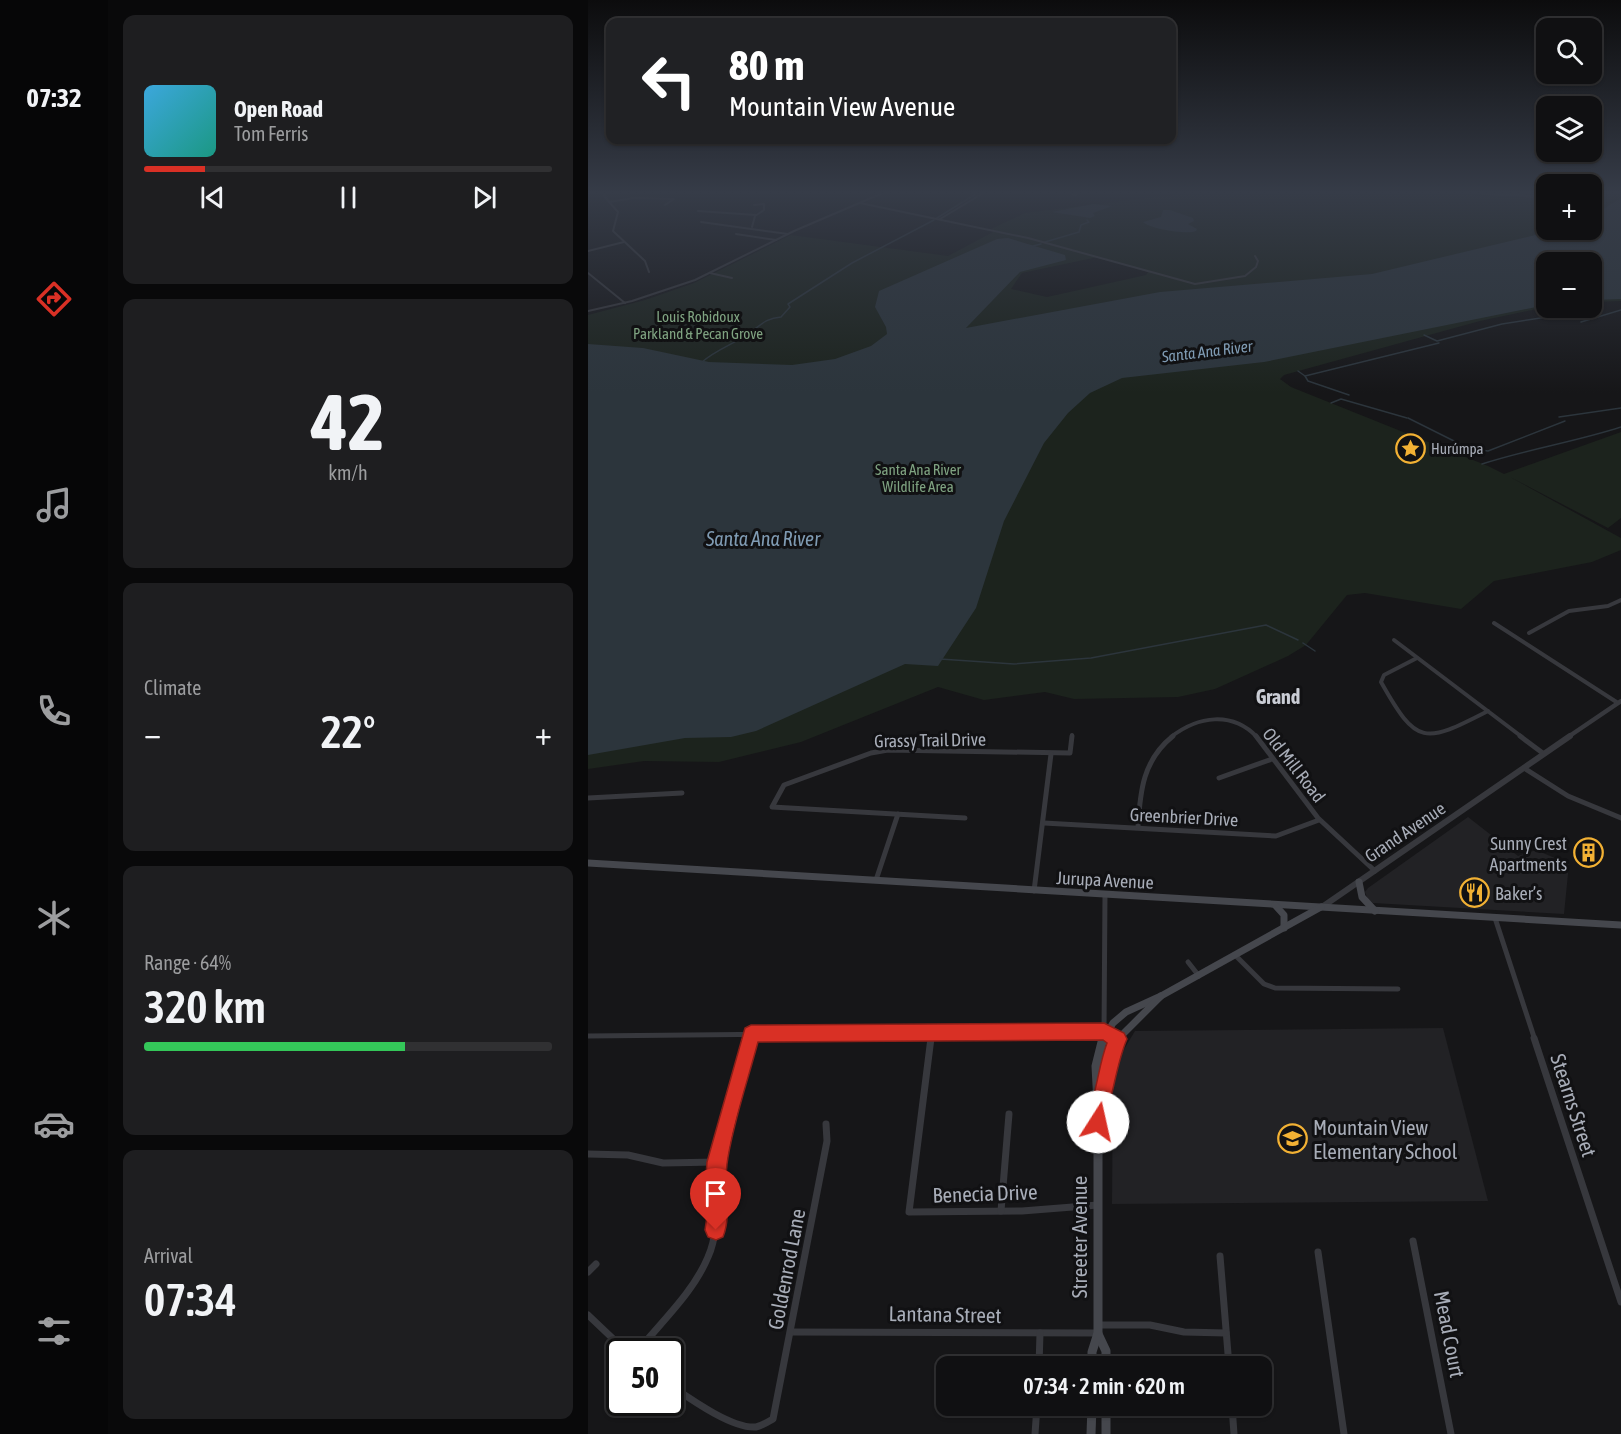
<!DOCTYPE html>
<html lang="en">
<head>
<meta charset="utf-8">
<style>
	:root { --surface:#101012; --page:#1e1e20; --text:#f1f3f6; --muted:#9c9d9f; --line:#303032; --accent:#d93025 }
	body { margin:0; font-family:"Asap Condensed",sans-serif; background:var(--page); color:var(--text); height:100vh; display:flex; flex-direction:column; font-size:22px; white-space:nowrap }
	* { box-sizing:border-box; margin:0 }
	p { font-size:20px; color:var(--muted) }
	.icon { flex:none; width:33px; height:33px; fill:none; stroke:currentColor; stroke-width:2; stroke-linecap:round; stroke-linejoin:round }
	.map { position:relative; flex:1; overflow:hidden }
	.side { display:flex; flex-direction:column; gap:15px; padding:15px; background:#09090a; width:480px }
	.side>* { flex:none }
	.hud { position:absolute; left:18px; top:18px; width:570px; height:126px; border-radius:12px; box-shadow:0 2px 4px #0004,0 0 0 2px var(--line); background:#202124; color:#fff; overflow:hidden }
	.fabs { position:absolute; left:948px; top:18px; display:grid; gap:12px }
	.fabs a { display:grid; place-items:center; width:66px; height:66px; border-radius:12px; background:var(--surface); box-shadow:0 2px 4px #0004,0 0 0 2px var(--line); font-size:30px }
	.speed { position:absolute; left:18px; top:1338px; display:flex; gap:12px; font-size:30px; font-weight:700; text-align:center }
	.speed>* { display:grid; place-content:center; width:78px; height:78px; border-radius:50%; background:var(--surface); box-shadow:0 2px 4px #0004,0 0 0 2px var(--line); line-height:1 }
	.speed .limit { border:3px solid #111; border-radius:9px; background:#fff; color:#111 }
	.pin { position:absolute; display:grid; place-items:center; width:51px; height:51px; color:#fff; margin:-62px -26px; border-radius:50% 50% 50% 0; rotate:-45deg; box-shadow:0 0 6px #0007 }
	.pin .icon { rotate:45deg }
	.me { position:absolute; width:66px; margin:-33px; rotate:10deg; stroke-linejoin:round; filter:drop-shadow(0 0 4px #0008) }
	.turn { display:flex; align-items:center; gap:21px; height:126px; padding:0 24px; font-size:27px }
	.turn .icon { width:78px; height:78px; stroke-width:2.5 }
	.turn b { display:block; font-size:42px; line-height:51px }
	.big { font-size:45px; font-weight:600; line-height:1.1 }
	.side .card { flex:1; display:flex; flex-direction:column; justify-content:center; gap:9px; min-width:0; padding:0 21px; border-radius:12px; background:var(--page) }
	.side .dial { align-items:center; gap:0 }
	.dial b { font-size:78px; line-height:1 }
	.song { display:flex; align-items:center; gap:18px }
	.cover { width:72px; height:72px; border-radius:9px; background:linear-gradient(135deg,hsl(200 70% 55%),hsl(170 70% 35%)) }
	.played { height:6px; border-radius:3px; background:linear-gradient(90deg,var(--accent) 15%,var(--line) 15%) }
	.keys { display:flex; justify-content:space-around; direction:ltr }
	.heat { display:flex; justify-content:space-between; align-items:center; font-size:33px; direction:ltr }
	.charge { height:9px; border-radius:4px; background:linear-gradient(90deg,#34c759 64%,var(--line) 0) }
	.trip { position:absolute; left:348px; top:1356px; width:336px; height:60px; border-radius:12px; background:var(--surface); box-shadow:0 2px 4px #0004,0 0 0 2px var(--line); font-weight:600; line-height:60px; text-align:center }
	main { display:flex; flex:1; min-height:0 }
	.tabs { display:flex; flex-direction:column; width:108px; justify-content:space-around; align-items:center; background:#060607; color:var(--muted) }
	.tabs .icon { width:42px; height:42px }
	.tabs .on { color:var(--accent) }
	.tabs b { font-size:27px; color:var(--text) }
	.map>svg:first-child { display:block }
	.built { fill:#222225 }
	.green { fill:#1c231d; fill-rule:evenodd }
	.water { fill:#2c353c }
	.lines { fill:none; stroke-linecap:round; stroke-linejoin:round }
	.stream { stroke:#2c353c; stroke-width:1.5 }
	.minor-far3 { stroke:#37383d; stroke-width:2 }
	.minor-far2 { stroke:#37383d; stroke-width:4 }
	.minor-far1 { stroke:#37383d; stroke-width:5 }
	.minor { stroke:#37383d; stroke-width:7 }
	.tertiary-far2 { stroke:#37383d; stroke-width:3 }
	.tertiary-far1 { stroke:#37383d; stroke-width:4.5 }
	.tertiary { stroke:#37383d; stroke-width:6 }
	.secondary-far1 { stroke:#45474d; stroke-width:7 }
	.secondary { stroke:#45474d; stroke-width:9 }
	.route { fill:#d93025; stroke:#8d1f18; stroke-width:1.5 }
	.labels { text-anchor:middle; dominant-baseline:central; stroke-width:6; stroke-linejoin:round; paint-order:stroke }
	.far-park-label { font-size:15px; fill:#7fa381; stroke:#111113 }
	.far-poi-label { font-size:15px; fill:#a8adb8; stroke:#111113; text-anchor:start }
	.far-water-label { font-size:16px; font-style:italic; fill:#7f9bb3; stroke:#111113 }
	.street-label { font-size:18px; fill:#a8adb8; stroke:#111113 }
	.poi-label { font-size:18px; fill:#a8adb8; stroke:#111113; text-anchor:end }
	.water-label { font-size:20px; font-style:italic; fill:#7f9bb3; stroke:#111113 }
	.neighbourhood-label { font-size:20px; font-weight:bold; fill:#c9ccd4; stroke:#111113 }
	.near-street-label { font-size:21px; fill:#a8adb8; stroke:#111113 }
	.near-poi-label { font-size:21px; fill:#a8adb8; stroke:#111113; text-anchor:start }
</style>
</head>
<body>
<main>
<nav class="tabs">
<b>07:32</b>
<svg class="icon on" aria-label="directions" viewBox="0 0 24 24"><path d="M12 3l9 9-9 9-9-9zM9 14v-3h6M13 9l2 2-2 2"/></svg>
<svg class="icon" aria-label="music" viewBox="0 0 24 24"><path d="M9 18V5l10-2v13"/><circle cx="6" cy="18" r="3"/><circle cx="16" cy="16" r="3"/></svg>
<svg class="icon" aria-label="phone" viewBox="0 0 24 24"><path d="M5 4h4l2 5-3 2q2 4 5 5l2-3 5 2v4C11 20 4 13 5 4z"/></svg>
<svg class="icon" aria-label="climate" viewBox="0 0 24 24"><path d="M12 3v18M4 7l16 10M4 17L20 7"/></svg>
<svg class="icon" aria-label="car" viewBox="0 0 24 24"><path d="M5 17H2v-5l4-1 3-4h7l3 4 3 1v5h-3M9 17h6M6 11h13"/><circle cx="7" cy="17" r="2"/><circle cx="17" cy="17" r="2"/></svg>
<svg class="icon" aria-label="filters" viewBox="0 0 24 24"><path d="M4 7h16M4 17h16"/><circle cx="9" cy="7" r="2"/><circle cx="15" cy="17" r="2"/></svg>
</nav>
<section class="side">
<div class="card">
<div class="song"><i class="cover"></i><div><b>Open Road</b><p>Tom Ferris</p></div></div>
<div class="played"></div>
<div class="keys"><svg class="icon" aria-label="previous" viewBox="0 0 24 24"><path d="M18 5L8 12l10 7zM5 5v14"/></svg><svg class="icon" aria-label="pause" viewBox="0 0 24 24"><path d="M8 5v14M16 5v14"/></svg><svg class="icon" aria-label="next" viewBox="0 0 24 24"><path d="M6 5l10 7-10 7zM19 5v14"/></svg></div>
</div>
<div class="card dial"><b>42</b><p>km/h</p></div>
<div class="card"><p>Climate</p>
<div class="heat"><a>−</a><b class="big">22°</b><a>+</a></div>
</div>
<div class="card"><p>Range · 64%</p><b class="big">320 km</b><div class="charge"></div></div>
<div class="card"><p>Arrival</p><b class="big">07:34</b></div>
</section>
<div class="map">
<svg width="1033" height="1434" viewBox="0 0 1033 1434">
	<rect width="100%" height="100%" fill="#161618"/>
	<g class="built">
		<path d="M880 817 930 856 948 850 981 864 976 914 785 903 780 900 777 892 780 888Z"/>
		<path d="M855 1028 900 1201 524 1204 525 1077 529 1061 547 1031Z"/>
	</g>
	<path class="green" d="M607 192H861L900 197 958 199V230H1004V195L1033 192V301L1004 302V262H958V307L892 321 696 375 692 379 703 387 900 466 916 474 1033 432V518L1020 528 922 477 1033 538V550L1004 562 906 581 873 609 777 593 759 595 718 645 700 656 627 689 590 697 486 699 457 692 396 700 350 687 213 742 131 762 56 761 0 769V315L57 300 106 283 203 235 360 256 407 231 403 229 437 213ZM510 257 560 272 558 275 459 297 423 289 434 273Z"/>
	<g class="water">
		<path d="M1033 198V299L1004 300V262H958V305L676 362 534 378 502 393 480 413 456 443 416 521 388 608 350 666 317 664 168 731 143 737 97 738 0 755V344L55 348 121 362 204 365 247 359 283 346 299 334 298 327 287 307 291 291 409 239 420 238 477 255 478 260 432 272 378 328 572 292 784 274 968 230H1004V216Z"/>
		<path d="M505 204 524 206 505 213 507 216 502 218 464 212Z"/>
		<path d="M575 210H582L605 218 606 221 600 224 609 229 608 231C600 235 562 229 555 222L573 217Z"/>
	</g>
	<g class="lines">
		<g class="stream">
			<path d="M349 218 391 192"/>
			<path d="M457 242 491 232 493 225 501 222 499 220"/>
			<path d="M445 246 453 244"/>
			<path d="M993 322 1033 310"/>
			<path d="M836 335 849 341 914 324 979 314"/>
			<path d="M114 362C129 349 144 345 160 334 172 326 177 318 193 317L202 307 200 304 264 263 346 220"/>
			<path d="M710 371 717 376 851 343"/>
			<path d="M717 376 720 381 761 395"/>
			<path d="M743 403 753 399 819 418"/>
			<path d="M971 417 1033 408"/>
			<path d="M820 418 878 447"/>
			<path d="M872 454 879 448 900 451 977 421"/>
			<path d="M894 464C940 449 987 442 1033 427"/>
			<path d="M715 643 727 651"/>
			<path d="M352 659 426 664 503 658 678 625 710 640"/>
		</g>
		<g class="minor-far3">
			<path d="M19 192 16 196 30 212 25 231 57 261 61 272"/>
			<path d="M477 192 488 195"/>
			<path d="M21 202 46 198 86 199 77 205"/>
			<path d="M272 203 440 238 607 284 657 276 668 267 670 261 667 256"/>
			<path d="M110 211 168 215"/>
			<path d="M352 219 397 192"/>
			<path d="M113 222 200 234"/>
			<path d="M164 227 167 216 176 210V204L166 205"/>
			<path d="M148 234 188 240"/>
			<path d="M0 251 36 242"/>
			<path d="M0 273 37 303"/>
			<path d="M122 273 144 278"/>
			<path d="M0 311 44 301 107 280 206 231 297 192"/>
		</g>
		<g class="minor-far2">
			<path d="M906 623 1030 703"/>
			<path d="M941 633 981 611 1020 606 1033 600"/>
			<path d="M806 640 934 737"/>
			<path d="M829 658 796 675 793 682C829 746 836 744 900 711"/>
			<path d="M484 737V735"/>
			<path d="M583 737C610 716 644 711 669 737"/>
		</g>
		<g class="minor-far1">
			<path d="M668 736 730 818 787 871"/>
			<path d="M932 736 956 754"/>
			<path d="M936 768 980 796 1033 818"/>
			<path d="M631 778 684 759"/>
			<path d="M0 798 94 793"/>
			<path d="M377 818 184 807 196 785 283 753 300 750 482 753 484 736"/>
			<path d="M456 823 688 836 731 820"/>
			<path d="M550 827C552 791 555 760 585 736"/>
			<path d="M288 880 310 814"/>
			<path d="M446 891 463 754"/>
			<path d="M907 918 947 1040"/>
			<path d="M648 956 676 984 687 988 810 989"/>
			<path d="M600 962 611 976"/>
			<path d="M516 1031 517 894"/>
			<path d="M0 1036 516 1031 529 1039"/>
			<path d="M161 1040 163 1034"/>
			<path d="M343 1040 344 1032"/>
		</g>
		<g class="minor">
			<path d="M343 1038 321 1212 434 1211 510 1205"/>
			<path d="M946 1038 1033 1302"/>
			<path d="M0 1154 40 1155 75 1163 129 1162"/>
			<path d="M413 1211 421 1114"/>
			<path d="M825 1241 863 1434"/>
			<path d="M730 1252 756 1434"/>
			<path d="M632 1256 641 1366"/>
			<path d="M0 1272 8 1264"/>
			<path d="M0 1315 39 1352"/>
			<path d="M510 1325H562L596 1332 638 1333"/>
			<path d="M203 1332 510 1333"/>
			<path d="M49 1352C73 1322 105 1293 120 1257 134 1226 124 1194 129 1162 136 1120 151 1079 162 1038"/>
			<path d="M451 1366 452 1333"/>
			<path d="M82 1385C101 1398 144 1429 168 1427 173 1426 180 1422 185 1419L239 1141 238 1124"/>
			<path d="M644 1406 646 1434"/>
			<path d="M447 1434 449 1406"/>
		</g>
		<g class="tertiary-far2">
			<path d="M875 192 958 197"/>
			<path d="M1004 193 1008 192"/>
		</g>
		<path class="tertiary-far1" d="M980 737 1033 701"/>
		<path class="tertiary" d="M734 907 982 736"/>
		<g class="secondary-far1">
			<path d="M0 863 1033 925"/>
			<path d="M771 882 774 897 787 911"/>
			<path d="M687 905 696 915V928"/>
			<path d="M515 1040 525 1023 538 1012 573 996 733 907"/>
			<path d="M529 1040 573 996"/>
		</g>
		<g class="secondary">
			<path d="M511 1104 523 1056 530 1038"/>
			<path d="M510 1334 518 1351V1366"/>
			<path d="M504 1366V1352L510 1333V1104L508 1066 515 1038"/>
			<path d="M518 1406V1434"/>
			<path d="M503 1434 504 1406"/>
		</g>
	</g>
	<linearGradient id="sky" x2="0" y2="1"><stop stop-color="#0c0c0d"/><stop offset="0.49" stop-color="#363c48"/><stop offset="1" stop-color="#363c48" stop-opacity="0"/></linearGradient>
	<rect width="1033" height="393" fill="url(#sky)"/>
	<path class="route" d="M516 1023 536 1033 539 1039C530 1060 527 1083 521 1105 518 1112 521 1120 517 1128L510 1131 503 1128C497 1114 503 1104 507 1090 511 1074 513 1059 519 1043L515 1040 170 1042C160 1080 144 1126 139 1164 136 1188 144 1214 135 1237L128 1240 120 1237 117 1230 119 1216 117 1188 119 1162 157 1028 163 1025Z"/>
	<defs>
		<symbol id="sight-ring" viewBox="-11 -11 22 22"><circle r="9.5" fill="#111113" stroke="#f2b134" stroke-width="1.5"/><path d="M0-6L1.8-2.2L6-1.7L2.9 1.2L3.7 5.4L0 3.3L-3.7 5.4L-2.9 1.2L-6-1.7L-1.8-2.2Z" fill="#f2b134"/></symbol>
		<symbol id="building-ring" viewBox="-11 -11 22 22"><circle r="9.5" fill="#111113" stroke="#f2b134" stroke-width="1.5"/><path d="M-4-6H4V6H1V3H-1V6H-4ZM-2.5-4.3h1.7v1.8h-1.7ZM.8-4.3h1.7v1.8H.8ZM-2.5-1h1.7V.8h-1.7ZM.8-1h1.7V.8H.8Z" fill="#f2b134"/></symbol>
		<symbol id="restaurant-ring" viewBox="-11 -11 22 22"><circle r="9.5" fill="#111113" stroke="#f2b134" stroke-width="1.5"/><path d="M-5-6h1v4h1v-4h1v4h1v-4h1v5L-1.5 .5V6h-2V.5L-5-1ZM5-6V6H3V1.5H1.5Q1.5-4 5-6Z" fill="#f2b134"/></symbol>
		<symbol id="school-ring" viewBox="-11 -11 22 22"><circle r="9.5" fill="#111113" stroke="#f2b134" stroke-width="1.5"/><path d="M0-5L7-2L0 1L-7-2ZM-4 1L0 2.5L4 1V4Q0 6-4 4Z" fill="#f2b134"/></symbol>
	</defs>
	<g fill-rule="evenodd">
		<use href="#sight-ring" x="806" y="432" width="33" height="33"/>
		<use href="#building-ring" x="984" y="836" width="33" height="33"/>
		<use href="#restaurant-ring" x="870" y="876" width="33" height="33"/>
		<use href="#school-ring" x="688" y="1122" width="33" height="33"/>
	</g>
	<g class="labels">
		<g class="far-park-label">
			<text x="110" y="316">Louis Robidoux<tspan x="110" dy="17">Parkland &amp; Pecan Grove</tspan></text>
			<text x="330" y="469">Santa Ana River<tspan x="330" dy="17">Wildlife Area</tspan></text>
		</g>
		<g class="far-poi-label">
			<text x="843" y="448">Hurúmpa</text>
		</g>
		<g class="far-water-label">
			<text transform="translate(619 351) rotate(-7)">Santa Ana River</text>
		</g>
		<g class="street-label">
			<text transform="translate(342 740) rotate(-1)">Grassy Trail Drive</text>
			<text transform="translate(706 765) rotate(52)">Old Mill Road</text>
			<text transform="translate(596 817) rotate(3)">Greenbrier Drive</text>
			<text transform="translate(817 832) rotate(-34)">Grand Avenue</text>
			<text transform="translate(517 880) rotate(3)">Jurupa Avenue</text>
		</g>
		<g class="poi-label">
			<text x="979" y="843">Sunny Crest<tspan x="979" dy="21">Apartments</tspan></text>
			<text x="907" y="893" text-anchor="start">Baker’s</text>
		</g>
		<g class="water-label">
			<text x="175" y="538">Santa Ana River</text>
		</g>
		<g class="neighbourhood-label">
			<text x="690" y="696">Grand</text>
		</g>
		<g class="near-street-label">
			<text transform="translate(986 1105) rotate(72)">Stearns Street</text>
			<text transform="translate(397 1193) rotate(-2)">Benecia Drive</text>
			<text transform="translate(491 1237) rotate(-90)">Streeter Avenue</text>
			<text transform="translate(198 1269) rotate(-79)">Goldenrod Lane</text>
			<text transform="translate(357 1314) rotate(1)">Lantana Street</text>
			<text transform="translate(862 1334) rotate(79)">Mead Court</text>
		</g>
		<g class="near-poi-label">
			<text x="725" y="1127">Mountain View<tspan x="725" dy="24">Elementary School</tspan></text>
		</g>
	</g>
</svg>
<div class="fabs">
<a><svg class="icon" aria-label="search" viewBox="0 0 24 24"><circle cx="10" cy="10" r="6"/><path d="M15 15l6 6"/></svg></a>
<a><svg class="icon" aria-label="layers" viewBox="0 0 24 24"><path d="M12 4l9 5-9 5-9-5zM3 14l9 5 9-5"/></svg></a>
<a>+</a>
<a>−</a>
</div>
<div class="speed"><div class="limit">50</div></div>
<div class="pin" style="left:128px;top:1230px;background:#d93025"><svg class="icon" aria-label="arrive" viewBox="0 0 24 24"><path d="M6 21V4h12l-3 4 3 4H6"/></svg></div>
<svg class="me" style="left:510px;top:1122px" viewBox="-20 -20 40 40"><circle r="19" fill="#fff"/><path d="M0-13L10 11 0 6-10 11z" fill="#d93025"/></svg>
<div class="trip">07:34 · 2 min · 620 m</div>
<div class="hud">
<div class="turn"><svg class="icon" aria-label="left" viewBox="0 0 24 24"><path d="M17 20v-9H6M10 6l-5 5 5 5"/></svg><div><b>80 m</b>Mountain View Avenue</div></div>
</div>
</div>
</main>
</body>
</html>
